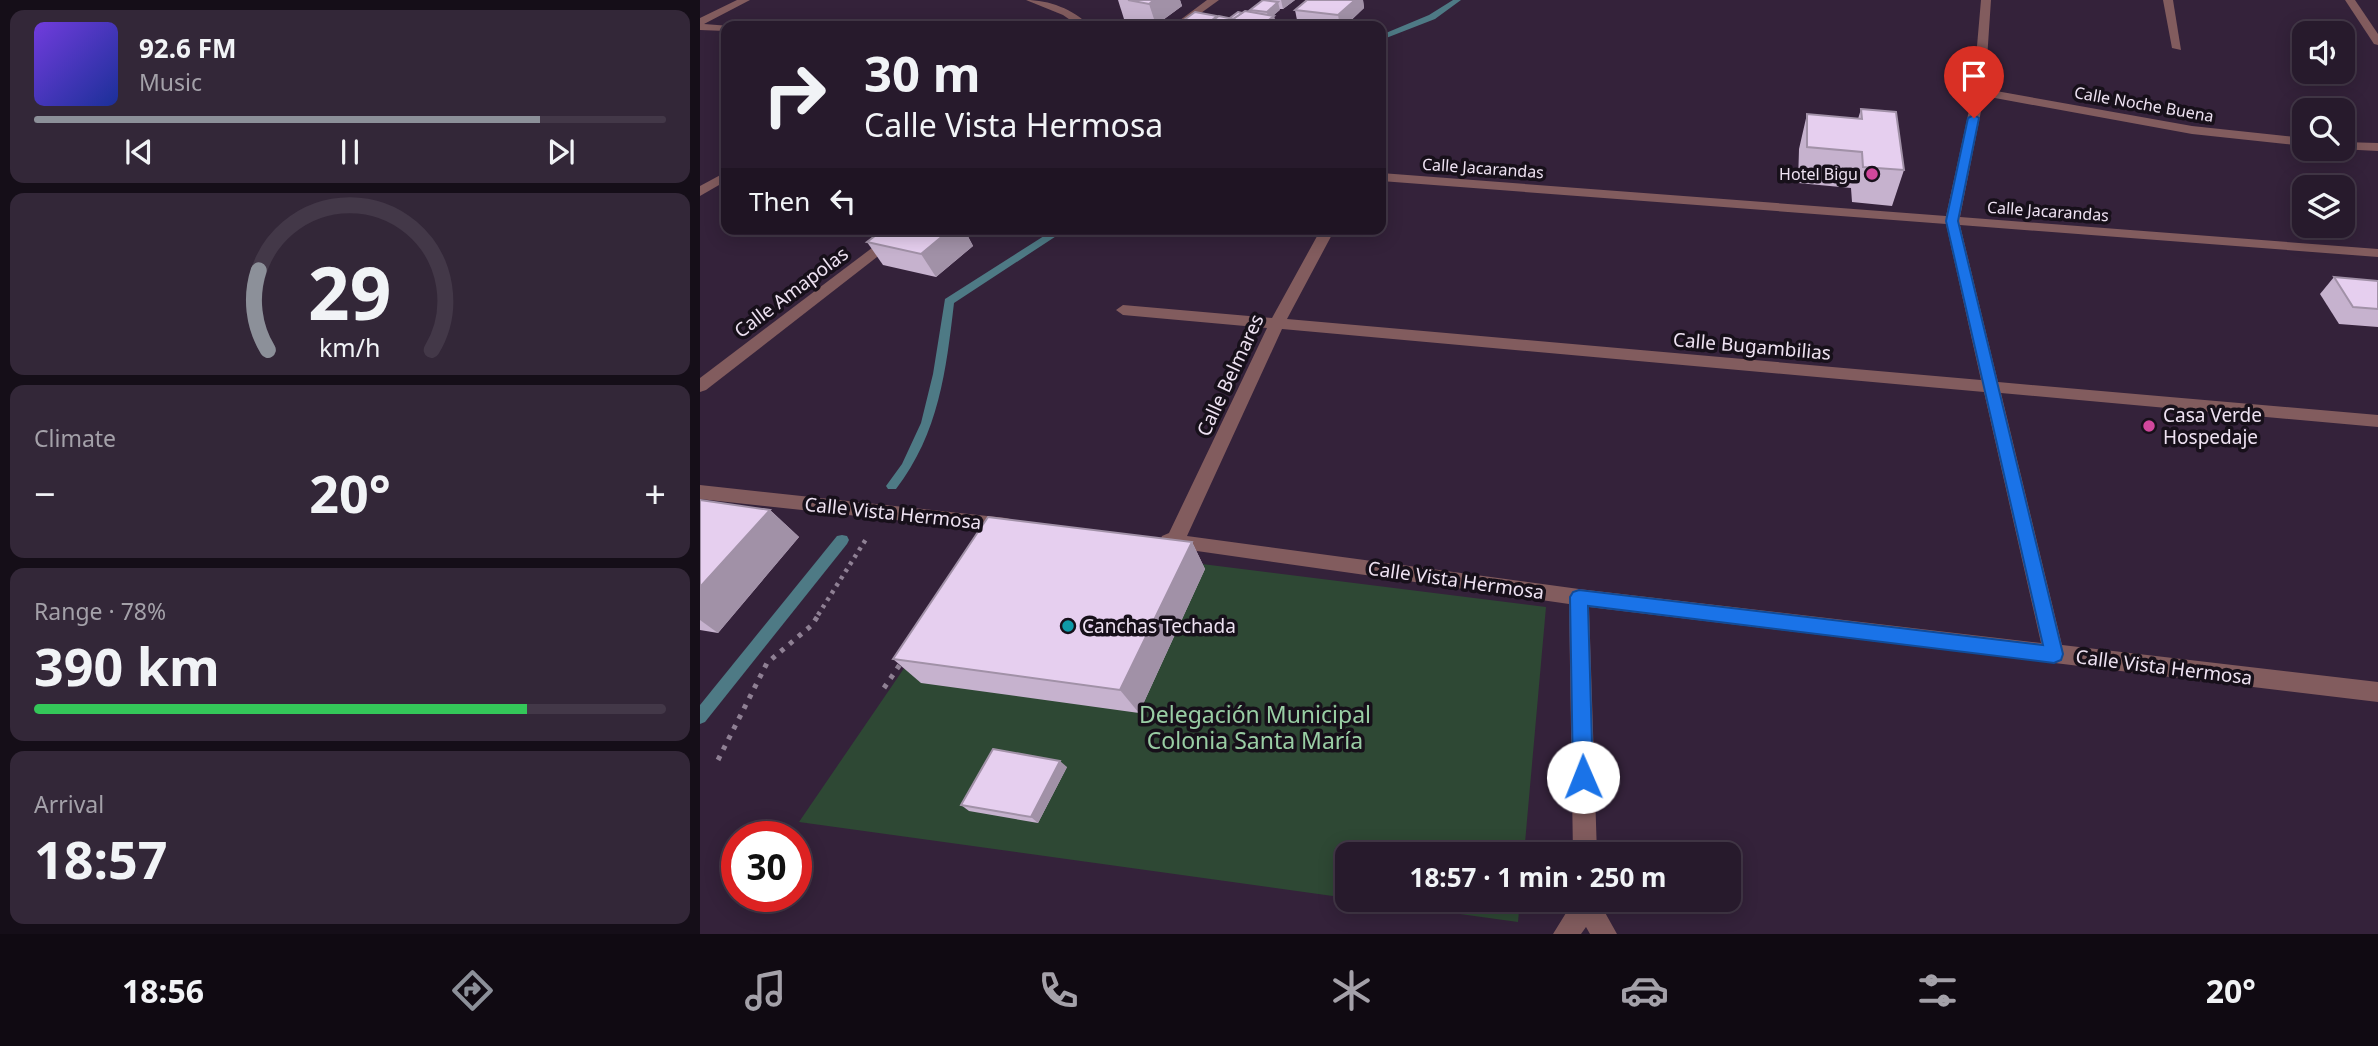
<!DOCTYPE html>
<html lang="en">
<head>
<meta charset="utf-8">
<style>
	:root { --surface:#271a2c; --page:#332738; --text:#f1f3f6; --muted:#a4a1a9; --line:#433848; --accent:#8c9099 }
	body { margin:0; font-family:"Noto Sans",sans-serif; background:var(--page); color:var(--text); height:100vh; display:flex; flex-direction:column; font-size:26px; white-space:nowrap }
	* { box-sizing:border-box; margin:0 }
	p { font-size:23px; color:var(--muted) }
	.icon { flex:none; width:38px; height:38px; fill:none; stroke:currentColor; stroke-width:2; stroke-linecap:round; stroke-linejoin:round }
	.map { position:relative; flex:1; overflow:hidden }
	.side { display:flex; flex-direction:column; gap:10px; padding:10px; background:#150e18; width:700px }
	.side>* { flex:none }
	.guide { position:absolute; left:21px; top:21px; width:665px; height:214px; border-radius:14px; box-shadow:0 4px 18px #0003,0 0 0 2px var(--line); background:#271a2c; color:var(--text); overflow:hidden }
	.fabs { position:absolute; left:1592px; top:21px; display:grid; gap:14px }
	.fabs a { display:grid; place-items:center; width:63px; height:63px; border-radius:14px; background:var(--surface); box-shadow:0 4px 18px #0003,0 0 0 2px var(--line); font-size:35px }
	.speed { position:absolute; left:21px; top:821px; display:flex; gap:14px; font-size:35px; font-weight:700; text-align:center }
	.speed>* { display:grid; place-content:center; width:91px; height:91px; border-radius:50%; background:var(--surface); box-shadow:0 4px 18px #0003,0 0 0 2px var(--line); line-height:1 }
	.speed .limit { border:10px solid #d22; background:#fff; color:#111 }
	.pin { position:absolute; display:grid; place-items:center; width:60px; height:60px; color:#fff; margin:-72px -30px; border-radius:50% 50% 50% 0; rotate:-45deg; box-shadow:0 0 7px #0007 }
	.pin .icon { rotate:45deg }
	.me { position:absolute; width:77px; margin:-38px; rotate:359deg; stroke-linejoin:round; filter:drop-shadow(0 0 5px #0008) }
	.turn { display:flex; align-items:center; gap:24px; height:147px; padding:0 28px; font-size:32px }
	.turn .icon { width:91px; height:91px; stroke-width:2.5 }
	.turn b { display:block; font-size:49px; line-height:60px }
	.then { display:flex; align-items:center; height:66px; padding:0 28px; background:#0003; gap:14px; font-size:26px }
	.big { font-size:52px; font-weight:700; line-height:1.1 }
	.side .widget { flex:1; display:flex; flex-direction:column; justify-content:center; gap:10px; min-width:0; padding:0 24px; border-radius:14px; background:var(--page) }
	.side .dial { align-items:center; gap:0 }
	.dial svg { height:182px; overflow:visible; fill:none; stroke:var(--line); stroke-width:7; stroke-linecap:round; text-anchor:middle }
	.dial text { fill:var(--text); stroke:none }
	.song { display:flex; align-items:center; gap:21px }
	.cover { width:84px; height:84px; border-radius:10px; background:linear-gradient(135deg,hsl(260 70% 55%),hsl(230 70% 35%)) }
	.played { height:7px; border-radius:4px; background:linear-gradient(90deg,var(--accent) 80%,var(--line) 80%) }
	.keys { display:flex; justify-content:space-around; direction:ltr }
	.heat { display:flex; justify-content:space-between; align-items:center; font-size:38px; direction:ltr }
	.charge { height:10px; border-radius:5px; background:linear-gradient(90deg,#34c759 78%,var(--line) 0) }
	.trip { position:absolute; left:635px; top:842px; width:406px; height:70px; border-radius:14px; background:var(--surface); box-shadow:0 4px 18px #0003,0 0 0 2px var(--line); font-weight:700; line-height:70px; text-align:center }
	.tabs { display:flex; height:112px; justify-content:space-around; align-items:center; background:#100a12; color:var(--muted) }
	.tabs .icon { width:49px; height:49px }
	.tabs .active { color:var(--accent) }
	.tabs b { font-size:32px; color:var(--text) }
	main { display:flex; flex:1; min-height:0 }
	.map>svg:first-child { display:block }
	.green { fill:#2e4834 }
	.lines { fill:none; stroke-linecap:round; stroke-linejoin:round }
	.stream { fill:#4e7a85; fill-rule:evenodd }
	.path-far1 { stroke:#8f8094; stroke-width:4.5; stroke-dasharray:3.5 5; stroke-linecap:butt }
	.path { stroke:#8f8094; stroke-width:5; stroke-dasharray:4.5 7; stroke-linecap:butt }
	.minor { fill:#825c5e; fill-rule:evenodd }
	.wall { fill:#c6b2ce }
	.shaded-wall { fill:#a191a7 }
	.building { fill:#e6cfef; stroke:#a191a7; stroke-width:2 }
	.route { fill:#1a73e8; stroke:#114b97; stroke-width:2 }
	.hotel-dot { fill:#d1479c; stroke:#17101a; stroke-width:2.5 }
	.culture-dot { fill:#0f9aa8; stroke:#17101a; stroke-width:2.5 }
	.labels { text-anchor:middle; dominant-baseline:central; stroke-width:7; stroke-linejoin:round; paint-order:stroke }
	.far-street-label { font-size:16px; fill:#eee2f2; stroke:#17101a }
	.far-poi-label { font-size:16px; fill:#eee2f2; stroke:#17101a; text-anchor:end }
	.street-label { font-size:19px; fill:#eee2f2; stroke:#17101a }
	.poi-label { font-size:19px; fill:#eee2f2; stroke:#17101a; text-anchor:start }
	.near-park-label { font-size:23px; fill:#99cea4; stroke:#17101a }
</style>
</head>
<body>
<main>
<section class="side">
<div class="widget">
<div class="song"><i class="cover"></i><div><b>92.6 FM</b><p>Music</p></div></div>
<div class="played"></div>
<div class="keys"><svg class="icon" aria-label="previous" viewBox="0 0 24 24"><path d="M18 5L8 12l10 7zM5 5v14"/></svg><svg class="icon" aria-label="pause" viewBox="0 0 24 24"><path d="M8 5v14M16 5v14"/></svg><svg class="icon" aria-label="next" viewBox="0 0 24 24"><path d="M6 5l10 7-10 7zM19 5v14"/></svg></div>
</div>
<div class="widget dial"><svg viewBox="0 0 100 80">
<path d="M14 69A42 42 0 1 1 86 69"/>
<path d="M14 69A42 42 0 0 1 10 34" stroke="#8c9099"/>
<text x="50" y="56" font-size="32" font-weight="700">29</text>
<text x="50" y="72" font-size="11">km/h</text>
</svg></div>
<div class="widget"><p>Climate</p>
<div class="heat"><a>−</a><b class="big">20°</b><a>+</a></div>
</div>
<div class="widget"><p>Range · 78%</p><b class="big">390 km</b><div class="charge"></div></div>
<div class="widget"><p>Arrival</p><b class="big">18:57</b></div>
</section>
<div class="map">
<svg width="1678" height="934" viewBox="0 0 1678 934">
	<rect width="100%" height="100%" fill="#34223a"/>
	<g class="green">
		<path d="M293 538 846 607 824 854H648L647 898 99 822Z"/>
		<path d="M658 900H820L818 922Z"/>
	</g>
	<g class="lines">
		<g class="stream">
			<path d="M753 0H761L735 19 681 40V35L729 15Z"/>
			<path d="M355 229H367L254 303C246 371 239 433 196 489H188L186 486 202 464 221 423 233 374 245 299Z"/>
			<path d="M142 535 147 536 149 540 147 544 5 722 0 724V705L137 536Z"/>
		</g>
		<path class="path-far1" d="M118 615 168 536"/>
		<g class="path">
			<path d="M184 688 203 660"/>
			<path d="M18 760 67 663 112 625 119 614"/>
		</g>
		<g class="minor">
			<path d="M37 0H50L4 24 30 26H26V31L0 30V18Z"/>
			<path d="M326 0C349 0 373 9 390 26H379L363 15Z"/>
			<path d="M507 0H519L483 26H472Z"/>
			<path d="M1281 0H1291L1285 89 1492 126 1605 138V146L1492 134 1284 96 1260 217 1678 249V257L1260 225 1298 382 1678 415V427L1301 393 1362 645 1678 682V702L889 607 897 854H873L869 604 462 546 460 541 462 536 469 533 567 328 423 315 416 310 423 305 572 318 621 229H635L587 319 1281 380 1246 224 681 181V173L1246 216 1273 92ZM582 329 1284 392 1341 643 879 589 487 536Z"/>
			<path d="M1463 0H1473L1481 50 1472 48Z"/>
			<path d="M1645 0H1655L1678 34V45L1674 44Z"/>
			<path d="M1643 142 1678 143V151L1639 149H1643Z"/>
			<path d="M26 172V181L0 196V186Z"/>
			<path d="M197 229H213L6 390 0 392V378Z"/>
			<path d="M0 485 306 518 313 520 315 525 313 530 306 532 0 499Z"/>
			<path d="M874 900H898L917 934H890L886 927 881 934H853Z"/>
		</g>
	</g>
	<g class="wall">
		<path d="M418 0H480L482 6 456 25 424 19Z"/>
		<path d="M563 0H595L583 9H580L573 16H574L576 26H486L484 20 530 18 542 13 551 12 550 10Z"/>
		<path d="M607 0H663L664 8 645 26H608L598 25 595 10Z"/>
		<path d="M1161 109 1204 170 1192 206 1152 202 1151 188 1098 183 1099 149 1107 114 1158 119Z"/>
		<path d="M184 229H264L273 246 236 277 183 265 167 242Z"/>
		<path d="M1634 277 1678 281V327L1639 324 1620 294Z"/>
		<path d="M0 500 70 510 99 537 18 633 0 630Z"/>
		<path d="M492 542 505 569 439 713 221 683 193 659Z"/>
		<path d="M367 767 338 823 269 811 261 805Z"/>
	</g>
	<g class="shaded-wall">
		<path d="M454 0H480L482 6 456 25 449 4Z"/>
		<path d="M581 0H595L583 9Z"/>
		<path d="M655 0H663L664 8 645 26H640L638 15Z"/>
		<path d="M578 2 580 10 568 20 567 12Z"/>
		<path d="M574 16 576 26H561Z"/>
		<path d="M251 229H264L273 246 236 277 221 254Z"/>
		<path d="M70 510 99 537 18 633 0 620V587Z"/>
		<path d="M492 542 505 569 439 713 420 690Z"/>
		<path d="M360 761 367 767 338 823 331 817Z"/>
	</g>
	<g class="building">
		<path d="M428 0H454L449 4Z"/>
		<path d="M563 0 578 2 567 12 550 10Z"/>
		<path d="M607 0H655L638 15 595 10Z"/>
		<path d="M545 11 574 16 561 26H527L509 23 519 16 533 19Z"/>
		<path d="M495 12 517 16 506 25 484 20Z"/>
		<path d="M538 12 542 13 533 19 530 18Z"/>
		<path d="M1161 109 1196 112 1204 170 1163 167 1162 152 1107 147V114L1162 119Z"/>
		<path d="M184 229H251L221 254 167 242Z"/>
		<path d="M1634 277 1678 281V309L1653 307Z"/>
		<path d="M0 500 70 510 0 587Z"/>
		<path d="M288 517 492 542 420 690 193 659Z"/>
		<path d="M293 749 360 761 331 817 261 805Z"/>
	</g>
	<path class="route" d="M1274 115 1279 118 1258 221 1363 654 1361 660 1354 663 888 606 893 777 890 784 883 787 876 784 873 777 870 597 873 592 879 590 1343 645 1246 221 1268 118Z"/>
	<g class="hotel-dot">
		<circle cx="1172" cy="174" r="7"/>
		<circle cx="1449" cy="426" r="7"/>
	</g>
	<circle class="culture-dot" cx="368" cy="626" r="7"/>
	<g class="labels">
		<g class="far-street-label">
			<text transform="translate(1444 104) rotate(10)">Calle Noche Buena</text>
			<text transform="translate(783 168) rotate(4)">Calle Jacarandas</text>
			<text transform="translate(1348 211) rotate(4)">Calle Jacarandas</text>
		</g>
		<g class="far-poi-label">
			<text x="1158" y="174">Hotel Bigu</text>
		</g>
		<g class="street-label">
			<text transform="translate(91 292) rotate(-37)">Calle Amapolas</text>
			<text transform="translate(1052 346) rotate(5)">Calle Bugambilias</text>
			<text transform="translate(530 375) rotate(-65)">Calle Belmares</text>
			<text transform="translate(193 513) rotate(6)">Calle Vista Hermosa</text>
			<text transform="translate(756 580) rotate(8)">Calle Vista Hermosa</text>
			<text transform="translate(1464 667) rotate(7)">Calle Vista Hermosa</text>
		</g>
		<g class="poi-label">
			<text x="1463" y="415">Casa Verde<tspan x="1463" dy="22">Hospedaje</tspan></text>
			<text x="382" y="626">Canchas Techada</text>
		</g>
		<g class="near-park-label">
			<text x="555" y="714">Delegación Municipal<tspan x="555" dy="26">Colonia Santa María</tspan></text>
		</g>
	</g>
</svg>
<div class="fabs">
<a><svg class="icon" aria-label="sound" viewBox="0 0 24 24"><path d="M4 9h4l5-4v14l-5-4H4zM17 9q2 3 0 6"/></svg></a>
<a><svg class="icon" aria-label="search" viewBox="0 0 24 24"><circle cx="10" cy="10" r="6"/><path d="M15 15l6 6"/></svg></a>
<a><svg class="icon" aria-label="layers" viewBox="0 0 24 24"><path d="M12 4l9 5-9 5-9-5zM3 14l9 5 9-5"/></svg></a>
</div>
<div class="speed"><div class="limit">30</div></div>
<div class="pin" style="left:1274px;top:118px;background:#d93025"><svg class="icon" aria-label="arrive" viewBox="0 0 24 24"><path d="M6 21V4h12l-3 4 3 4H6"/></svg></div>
<svg class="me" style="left:883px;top:777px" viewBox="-20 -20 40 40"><circle r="19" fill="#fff"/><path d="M0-13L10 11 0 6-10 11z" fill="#1a73e8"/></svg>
<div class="trip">18:57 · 1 min · 250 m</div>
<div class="guide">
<div class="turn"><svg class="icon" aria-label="right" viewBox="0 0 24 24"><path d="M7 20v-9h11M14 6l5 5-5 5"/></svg><div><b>30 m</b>Calle Vista Hermosa</div></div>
<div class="then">Then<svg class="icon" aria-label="left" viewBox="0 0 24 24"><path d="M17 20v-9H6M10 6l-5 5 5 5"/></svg></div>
</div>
</div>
</main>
<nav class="tabs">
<b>18:56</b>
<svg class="icon active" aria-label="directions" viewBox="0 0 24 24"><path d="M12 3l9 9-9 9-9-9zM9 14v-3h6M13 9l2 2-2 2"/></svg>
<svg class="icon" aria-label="music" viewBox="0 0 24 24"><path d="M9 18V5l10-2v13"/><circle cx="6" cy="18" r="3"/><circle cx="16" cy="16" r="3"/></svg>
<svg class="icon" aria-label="phone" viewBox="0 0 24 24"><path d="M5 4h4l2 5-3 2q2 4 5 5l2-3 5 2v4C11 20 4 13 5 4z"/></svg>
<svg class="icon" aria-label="climate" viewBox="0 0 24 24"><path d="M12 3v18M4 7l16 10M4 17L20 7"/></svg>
<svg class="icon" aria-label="car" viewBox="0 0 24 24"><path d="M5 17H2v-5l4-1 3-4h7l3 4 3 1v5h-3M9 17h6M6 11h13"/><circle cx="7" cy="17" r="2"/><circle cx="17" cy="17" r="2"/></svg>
<svg class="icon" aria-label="filters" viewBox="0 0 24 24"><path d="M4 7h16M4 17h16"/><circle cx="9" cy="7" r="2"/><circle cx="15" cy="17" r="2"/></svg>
<b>20°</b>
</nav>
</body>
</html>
